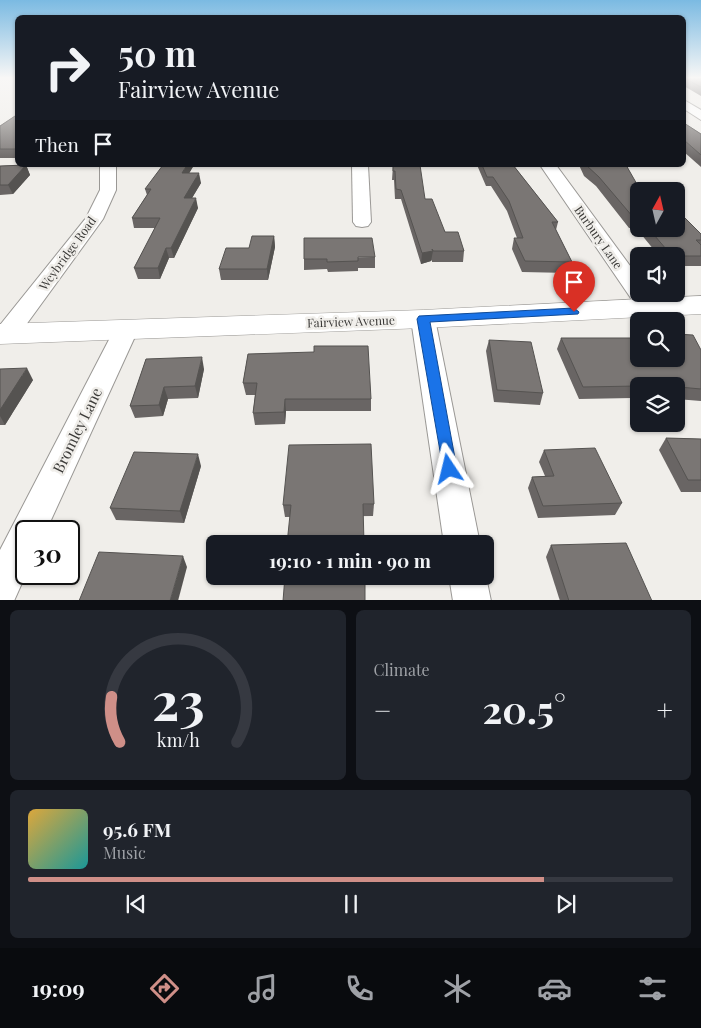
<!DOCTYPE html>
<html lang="en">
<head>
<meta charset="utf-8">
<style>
	:root { --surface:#171b24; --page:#20242c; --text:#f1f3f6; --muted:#9ea1a6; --line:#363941; --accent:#cf8f88 }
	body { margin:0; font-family:"Playfair Display",serif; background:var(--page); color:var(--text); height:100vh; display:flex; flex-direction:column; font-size:19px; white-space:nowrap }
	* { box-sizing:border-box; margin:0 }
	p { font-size:16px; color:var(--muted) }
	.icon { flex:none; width:28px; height:28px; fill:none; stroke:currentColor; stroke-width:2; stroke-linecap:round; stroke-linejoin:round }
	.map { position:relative; height:600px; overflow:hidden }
	.details { display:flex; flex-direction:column; gap:10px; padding:10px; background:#0d0f14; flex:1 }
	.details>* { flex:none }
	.hud { position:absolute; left:15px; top:15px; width:671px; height:152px; border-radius:8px; box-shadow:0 1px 4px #0004; background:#171b24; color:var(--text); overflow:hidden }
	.needle { width:32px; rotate:8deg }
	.tools { position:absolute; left:630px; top:182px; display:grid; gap:10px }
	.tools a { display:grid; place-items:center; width:55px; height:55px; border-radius:8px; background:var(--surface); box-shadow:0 1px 4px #0004; font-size:25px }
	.speed { position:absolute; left:15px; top:520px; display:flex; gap:10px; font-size:25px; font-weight:700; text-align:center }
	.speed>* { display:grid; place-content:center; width:65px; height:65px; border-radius:50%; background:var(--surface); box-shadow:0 1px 4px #0004; line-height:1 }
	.speed .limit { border:2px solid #111; border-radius:8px; background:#fff; color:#111 }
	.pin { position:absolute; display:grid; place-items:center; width:42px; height:42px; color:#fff; margin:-51px -21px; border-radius:50% 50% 50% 0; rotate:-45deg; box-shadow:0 0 5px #0007 }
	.pin .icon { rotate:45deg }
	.me { position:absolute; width:55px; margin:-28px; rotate:350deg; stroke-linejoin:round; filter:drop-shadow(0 0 4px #0008) }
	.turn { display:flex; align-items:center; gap:18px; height:105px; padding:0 20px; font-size:22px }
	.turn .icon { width:65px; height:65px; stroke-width:2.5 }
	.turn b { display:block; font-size:35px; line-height:42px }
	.then { display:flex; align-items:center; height:48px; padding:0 20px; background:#0003; gap:10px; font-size:19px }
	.big { font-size:38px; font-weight:700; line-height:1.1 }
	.details .widget { flex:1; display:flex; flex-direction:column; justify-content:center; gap:8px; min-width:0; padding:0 18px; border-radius:8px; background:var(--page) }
	.details .dial { align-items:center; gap:0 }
	.dial svg { height:130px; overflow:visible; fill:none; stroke:var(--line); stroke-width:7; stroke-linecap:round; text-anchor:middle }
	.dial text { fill:var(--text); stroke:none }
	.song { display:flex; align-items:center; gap:15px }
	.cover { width:60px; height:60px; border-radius:8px; background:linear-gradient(135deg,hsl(40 70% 55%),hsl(180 70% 35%)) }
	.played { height:5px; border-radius:2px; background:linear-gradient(90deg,var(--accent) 80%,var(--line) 80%) }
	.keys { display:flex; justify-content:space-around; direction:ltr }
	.heat { display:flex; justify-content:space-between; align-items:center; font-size:28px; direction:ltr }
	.details .tiles { flex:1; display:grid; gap:10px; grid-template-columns:1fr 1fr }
	.widget:last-child { grid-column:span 2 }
	.trip { position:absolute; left:206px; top:535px; width:288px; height:50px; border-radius:8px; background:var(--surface); box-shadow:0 1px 4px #0004; font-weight:700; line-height:50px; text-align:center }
	.menu { display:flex; height:80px; justify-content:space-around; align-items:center; background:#090b0e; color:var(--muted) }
	.menu .icon { width:35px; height:35px }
	.menu .on { color:var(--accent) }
	.menu b { font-size:22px; color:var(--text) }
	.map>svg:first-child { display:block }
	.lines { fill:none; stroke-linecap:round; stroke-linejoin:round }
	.street-casing { stroke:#9a9895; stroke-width:2 }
	.secondary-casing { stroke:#9a9895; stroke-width:1 }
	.street { fill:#fff; fill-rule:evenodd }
	.secondary { fill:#fff; fill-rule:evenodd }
	.wall { fill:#696564 }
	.shaded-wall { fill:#555351 }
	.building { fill:#7a7674; stroke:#555351 }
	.route { fill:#1a73e8; stroke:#114b97 }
	.labels { text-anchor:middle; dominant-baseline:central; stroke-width:5; stroke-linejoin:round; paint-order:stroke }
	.street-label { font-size:12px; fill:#3a3937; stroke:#f0eeea }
	.near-street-label { font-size:15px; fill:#3a3937; stroke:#f0eeea }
</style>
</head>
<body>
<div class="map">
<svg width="701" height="601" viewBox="0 0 701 601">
	<rect width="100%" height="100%" fill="#f0eeea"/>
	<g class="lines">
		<defs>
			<g id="street">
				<path d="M684 100 701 110V120L684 109Z"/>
				<path d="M100 165H116V190L103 219 15 340 6 342 0 340V325L86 218 100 190Z"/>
				<path d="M352 165H368L371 222 368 226 362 227 356 226 353 222Z"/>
				<path d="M540 165H556L639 278V294H650L660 308 657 313 649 315 641 313Z"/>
				<path d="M423 311 431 314 435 319 480 544H444L411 319 415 314Z"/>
				<path d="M126 322 135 324 138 330 46 531H26V574L14 601H0V550L114 330 117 324Z"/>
				<path d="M485 572 491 601H453L449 576H485Z"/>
			</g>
			<path id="secondary" d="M701 296V314L423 328 0 344V324L423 310Z"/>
		</defs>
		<use href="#street" class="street-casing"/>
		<use href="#secondary" class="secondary-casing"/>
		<use href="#street" class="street"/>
		<use href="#secondary" class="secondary"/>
	</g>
	<g class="wall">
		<path d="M684 77H701V96L684 86Z"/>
		<path d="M18 114V158H0V126Z"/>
		<path d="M684 123 701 134V167L684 152Z"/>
		<path d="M26 165 30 175 13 194 0 195V166Z"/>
		<path d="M194 165 189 173 201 183 192 198 198 208 174 258H169L160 279H138L134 268 155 228H134L132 218 147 195 145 189Z"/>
		<path d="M393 165 425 199 445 232 464 251 463 262H432V260L431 261 421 264 401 199H395L394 180H392Z"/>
		<path d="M477 165H513L558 222 556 230 572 262 569 273 522 272 512 249 514 238H517L507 211 491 186H486Z"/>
		<path d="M579 165H626L639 191V229H676L701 234V266H676V256H659L636 228H629L596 186 584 176Z"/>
		<path d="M274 236 275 247 268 280H221L219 269 249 248Z"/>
		<path d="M375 257V268H358V271L328 272 327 269 304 270V259Z"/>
		<path d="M561 338 701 350V401L676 399V386H639V396L633 395 632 398 579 399 557 349Z"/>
		<path d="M489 340 543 393 540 405 494 402 486 351Z"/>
		<path d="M248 354 371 399V411H286L285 424 255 425 253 413 255 395H246L243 383Z"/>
		<path d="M146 359 204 369 198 398 168 399 163 416 135 418 130 406Z"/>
		<path d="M0 369 33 380 5 425H0Z"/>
		<path d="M666 438 701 439V492H681L659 450Z"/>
		<path d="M544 450 622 503 615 515 538 518 528 488 532 477 545 476 539 462Z"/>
		<path d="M201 466 184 523 116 520 110 508Z"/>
		<path d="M374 504 373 516 285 517 283 505Z"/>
		<path d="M551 545 652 601H560L546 557Z"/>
	</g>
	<g class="shaded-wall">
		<path d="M18 147V155L15 149Z"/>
		<path d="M26 165 30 175 13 194 8 185Z"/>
		<path d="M187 165H194L184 182 182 173Z"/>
		<path d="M199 173 201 183 186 208 184 198Z"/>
		<path d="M196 198 198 208 174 258 171 248Z"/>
		<path d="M274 236 275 247 268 280 267 269Z"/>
		<path d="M166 248 169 258 160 279 158 268Z"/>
		<path d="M433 251 431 261 421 264 422 253Z"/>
		<path d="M202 357 204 369 198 398 195 386Z"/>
		<path d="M27 368 33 380 5 425 0 416V410Z"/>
		<path d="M164 387 168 399 163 416 159 405Z"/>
		<path d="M285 399 286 411 285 424 284 412Z"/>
		<path d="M198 454 201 466 184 523 180 511Z"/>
		<path d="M183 556 187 567 178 601H170Z"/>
	</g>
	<g class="building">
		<path d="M684 77H701V87L684 78Z"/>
		<path d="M18 114V147L15 149H0V126Z"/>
		<path d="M684 123 701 134V155L684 140Z"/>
		<path d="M26 165 8 185H0V166Z"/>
		<path d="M163 165H187L182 173H199L184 198H196L171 248H166L158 268H134L160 218H132L151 189H145Z"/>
		<path d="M393 165H420L425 199H432L445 232H458L464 251H433L432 249 433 251 422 253 401 190 396 189 395 171H393Z"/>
		<path d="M482 165H513L558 222H552L572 262 525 261 514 238H523L509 201 493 177H487Z"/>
		<path d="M586 165H626L638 186H647L652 191H639V218L633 217 599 177Z"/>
		<path d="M676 209 701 234V240H696L701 245V256H672L649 229H676Z"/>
		<path d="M252 236H274L267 269H219L226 248H249Z"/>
		<path d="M304 238H372L375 257H358V261L327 262V259H304Z"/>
		<path d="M676 334 693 335 701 350V389L636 383 637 386 583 387 561 338H639V359H676Z"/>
		<path d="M489 340 531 342 543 393 497 390Z"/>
		<path d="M314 346H368L371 399H285L284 412 253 413 257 383H243L248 354 314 352Z"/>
		<path d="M202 357 195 386 164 387 159 405 130 406 146 359Z"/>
		<path d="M27 368 0 410V369Z"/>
		<path d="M666 438 701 439V480H688Z"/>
		<path d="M371 444 374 504H363L364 544H287L291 505H283L289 445Z"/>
		<path d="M595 448 622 503 543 506 532 477 554 476 544 450Z"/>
		<path d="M134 452 198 454 180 511 110 508Z"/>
		<path d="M626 543 652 601H569L551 545Z"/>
		<path d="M99 552 183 556 170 601H79Z"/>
		<path d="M285 576H365V601H283Z"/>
	</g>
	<linearGradient id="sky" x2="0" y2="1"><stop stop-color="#7bbae2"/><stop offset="0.48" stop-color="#f8f7f6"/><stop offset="1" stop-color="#f8f7f6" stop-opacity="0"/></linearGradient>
	<rect width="701" height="162" fill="url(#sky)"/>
	<path class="route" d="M574 308 579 312 578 314 430 322 457 469 455 474 449 476 444 474 417 319 419 316Z"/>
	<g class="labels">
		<g class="street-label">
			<text transform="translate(599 237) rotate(55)">Burbury Lane</text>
			<text transform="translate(67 253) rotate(-54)">Weybridge Road</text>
			<text transform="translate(351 321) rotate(-2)">Fairview Avenue</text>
		</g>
		<g class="near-street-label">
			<text transform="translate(77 430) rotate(-64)">Bromley Lane</text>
		</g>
	</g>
</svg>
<div class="tools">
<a><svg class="needle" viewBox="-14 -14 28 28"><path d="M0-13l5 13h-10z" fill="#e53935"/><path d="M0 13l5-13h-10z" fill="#9ea1a6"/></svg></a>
<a><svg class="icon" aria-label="sound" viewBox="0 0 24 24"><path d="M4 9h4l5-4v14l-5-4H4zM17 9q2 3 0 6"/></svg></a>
<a><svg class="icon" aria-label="search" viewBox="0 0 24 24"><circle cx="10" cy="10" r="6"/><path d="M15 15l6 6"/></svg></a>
<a><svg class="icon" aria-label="layers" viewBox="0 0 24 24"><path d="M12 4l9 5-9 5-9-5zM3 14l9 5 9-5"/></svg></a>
</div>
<div class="speed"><div class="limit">30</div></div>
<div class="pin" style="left:574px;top:312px;background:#d93025"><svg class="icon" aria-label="arrive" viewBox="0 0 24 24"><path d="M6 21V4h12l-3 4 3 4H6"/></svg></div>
<svg class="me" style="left:449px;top:469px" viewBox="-20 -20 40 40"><path d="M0-17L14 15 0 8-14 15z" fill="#1a73e8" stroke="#fff" stroke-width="4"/></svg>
<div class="trip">19:10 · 1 min · 90 m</div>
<div class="hud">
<div class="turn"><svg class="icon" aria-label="right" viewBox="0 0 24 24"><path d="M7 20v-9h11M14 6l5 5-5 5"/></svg><div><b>50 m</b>Fairview Avenue</div></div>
<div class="then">Then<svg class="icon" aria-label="arrive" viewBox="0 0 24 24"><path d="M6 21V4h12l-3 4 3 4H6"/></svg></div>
</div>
</div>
<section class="details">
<div class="tiles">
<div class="widget dial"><svg viewBox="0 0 100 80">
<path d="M14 69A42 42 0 1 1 86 69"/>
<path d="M14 69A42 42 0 0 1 9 41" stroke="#cf8f88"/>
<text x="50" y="56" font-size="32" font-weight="700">23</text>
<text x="50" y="72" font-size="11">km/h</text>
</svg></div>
<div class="widget"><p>Climate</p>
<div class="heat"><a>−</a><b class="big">20.5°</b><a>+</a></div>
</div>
<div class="widget">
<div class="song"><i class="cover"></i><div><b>95.6 FM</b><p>Music</p></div></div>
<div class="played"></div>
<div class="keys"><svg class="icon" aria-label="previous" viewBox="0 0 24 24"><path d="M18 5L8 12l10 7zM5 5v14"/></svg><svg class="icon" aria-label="pause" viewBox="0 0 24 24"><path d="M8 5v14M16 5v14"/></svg><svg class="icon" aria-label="next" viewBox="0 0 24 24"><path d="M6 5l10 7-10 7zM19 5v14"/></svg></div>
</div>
</div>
</section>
<nav class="menu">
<b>19:09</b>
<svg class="icon on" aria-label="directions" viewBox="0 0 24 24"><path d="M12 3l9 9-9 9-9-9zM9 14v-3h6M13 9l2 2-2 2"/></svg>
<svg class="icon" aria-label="music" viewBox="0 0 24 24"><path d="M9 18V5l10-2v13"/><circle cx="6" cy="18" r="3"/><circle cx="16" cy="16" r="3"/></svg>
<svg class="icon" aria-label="phone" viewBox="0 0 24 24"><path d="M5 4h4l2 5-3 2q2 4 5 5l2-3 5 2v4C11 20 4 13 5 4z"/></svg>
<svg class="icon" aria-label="climate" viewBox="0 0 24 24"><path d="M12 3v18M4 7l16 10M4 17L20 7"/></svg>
<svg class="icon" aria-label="car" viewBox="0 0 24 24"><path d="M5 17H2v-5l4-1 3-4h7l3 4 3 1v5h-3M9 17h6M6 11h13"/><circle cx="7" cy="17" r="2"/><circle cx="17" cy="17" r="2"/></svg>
<svg class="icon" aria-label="filters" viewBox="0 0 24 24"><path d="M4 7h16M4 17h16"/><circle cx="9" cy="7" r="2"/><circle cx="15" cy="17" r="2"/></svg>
</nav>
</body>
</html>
